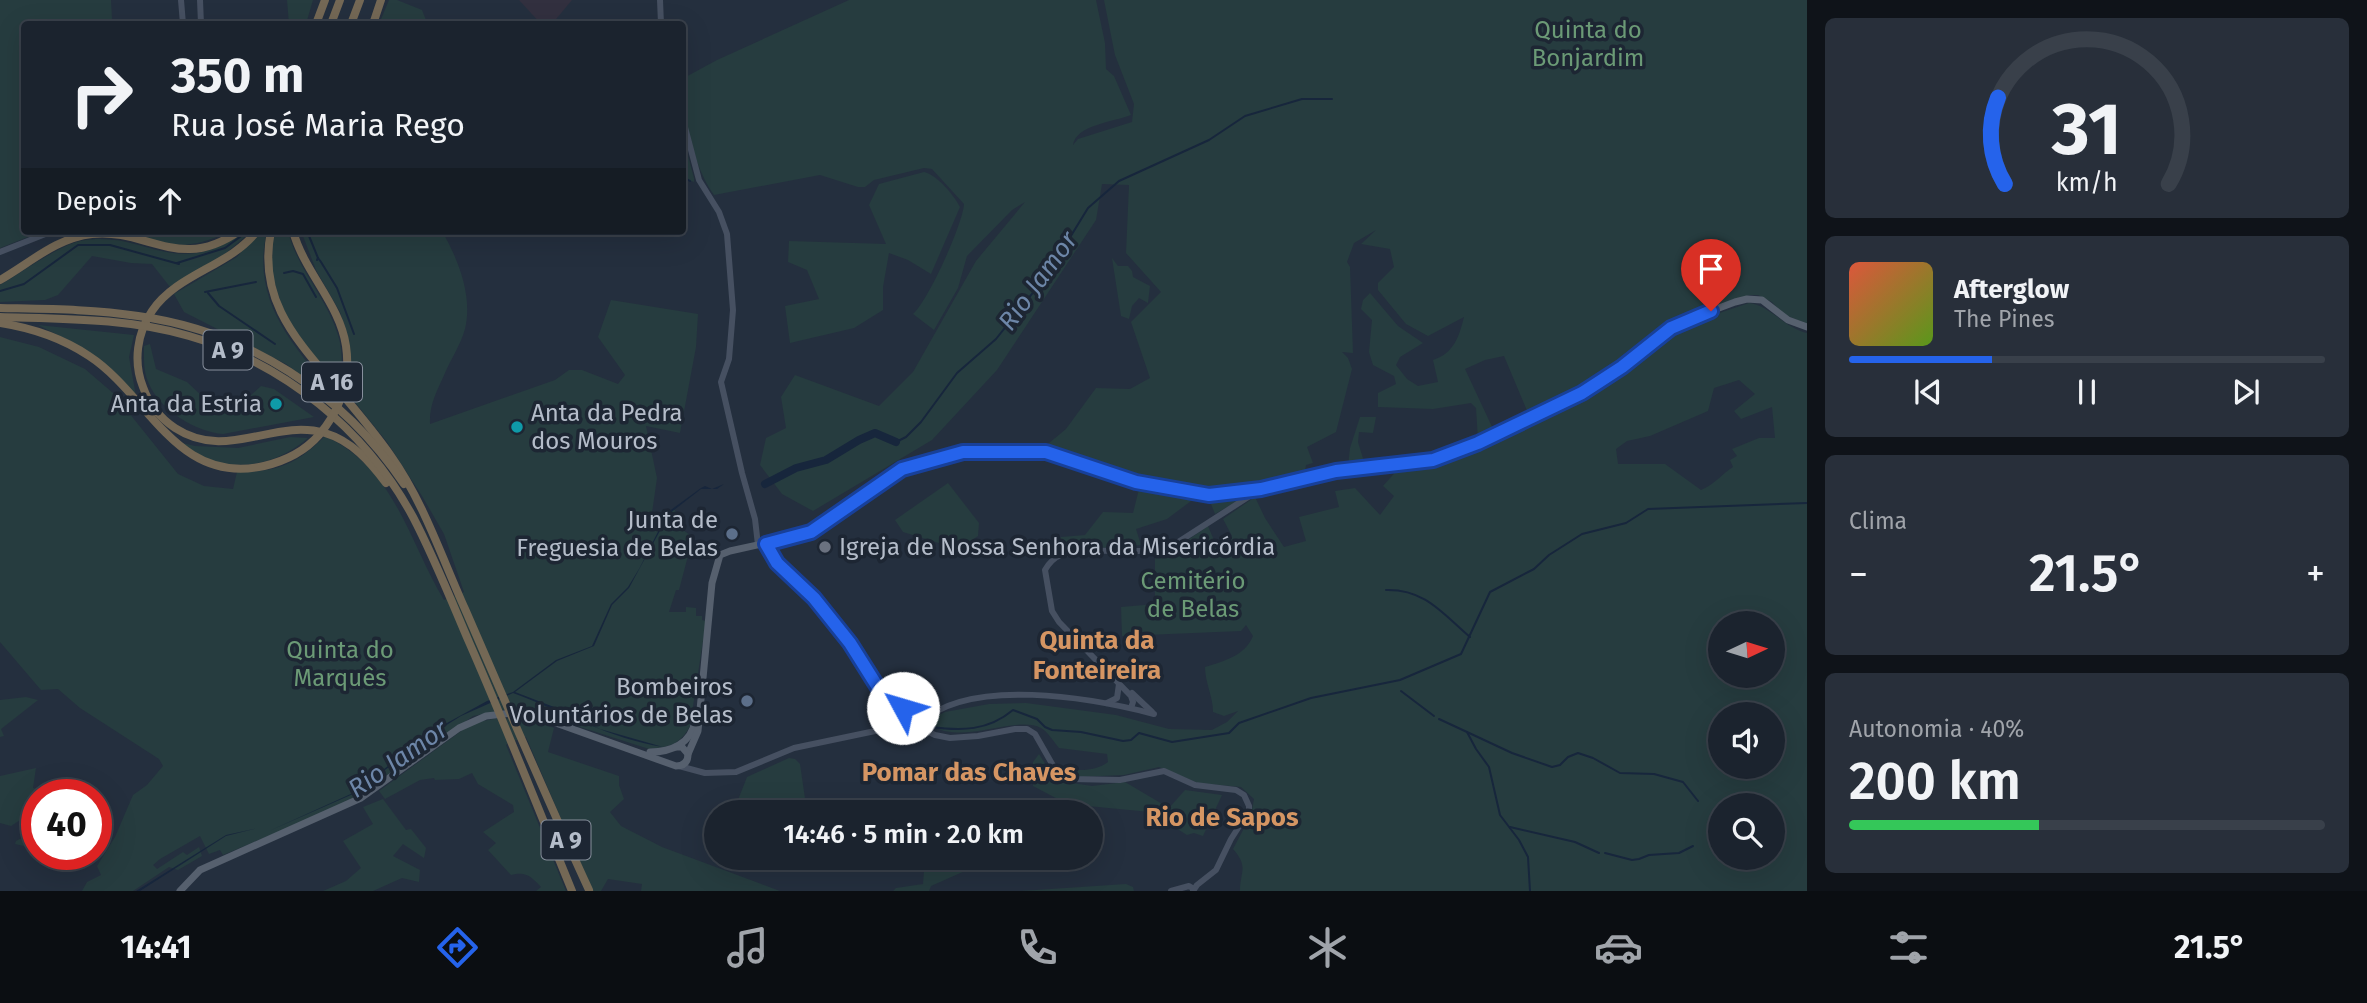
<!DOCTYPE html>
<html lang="pt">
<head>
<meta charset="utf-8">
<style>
	:root { --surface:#1b232e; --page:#282f3a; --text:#f1f3f6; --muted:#a0a4aa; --line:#39404a; --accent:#2563eb }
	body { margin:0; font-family:"Fira Sans",sans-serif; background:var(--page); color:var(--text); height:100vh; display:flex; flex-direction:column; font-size:26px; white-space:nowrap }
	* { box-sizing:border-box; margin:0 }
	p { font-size:23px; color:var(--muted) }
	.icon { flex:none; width:38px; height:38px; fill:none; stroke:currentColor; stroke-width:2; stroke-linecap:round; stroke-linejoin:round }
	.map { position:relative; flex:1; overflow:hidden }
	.side { display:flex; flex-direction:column; gap:18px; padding:18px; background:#0f1319; width:560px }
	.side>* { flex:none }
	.guide { position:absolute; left:21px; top:21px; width:665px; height:214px; border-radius:7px; box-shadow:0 7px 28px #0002,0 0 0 2px var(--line); background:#1b232e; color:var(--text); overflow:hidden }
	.needle { width:46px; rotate:86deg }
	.tools { position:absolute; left:1708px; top:611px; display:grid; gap:14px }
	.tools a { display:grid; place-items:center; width:77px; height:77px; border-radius:50%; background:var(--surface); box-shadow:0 7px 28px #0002,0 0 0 2px var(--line); font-size:35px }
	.speed { position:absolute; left:21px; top:779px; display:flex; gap:14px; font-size:35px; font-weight:700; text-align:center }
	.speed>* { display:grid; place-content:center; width:91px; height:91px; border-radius:50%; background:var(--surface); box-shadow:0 7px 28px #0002,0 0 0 2px var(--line); line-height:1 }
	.speed .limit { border:10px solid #d22; background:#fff; color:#111 }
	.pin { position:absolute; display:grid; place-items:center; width:60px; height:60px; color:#fff; margin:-72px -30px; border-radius:50% 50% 50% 0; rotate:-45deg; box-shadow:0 0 7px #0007 }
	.pin .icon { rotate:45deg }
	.me { position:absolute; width:77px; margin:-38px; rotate:309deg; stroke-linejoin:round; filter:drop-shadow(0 0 5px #0008) }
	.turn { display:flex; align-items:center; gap:24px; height:147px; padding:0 35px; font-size:32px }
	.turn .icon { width:91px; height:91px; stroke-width:2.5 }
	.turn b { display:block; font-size:49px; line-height:60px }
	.then { display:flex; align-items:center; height:66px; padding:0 35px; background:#0003; gap:14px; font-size:26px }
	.big { font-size:52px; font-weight:600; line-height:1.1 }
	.side .card { flex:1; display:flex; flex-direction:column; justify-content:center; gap:10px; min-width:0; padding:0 24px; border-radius:10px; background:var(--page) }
	.side .dial { align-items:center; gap:0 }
	.dial svg { height:182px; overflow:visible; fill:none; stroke:var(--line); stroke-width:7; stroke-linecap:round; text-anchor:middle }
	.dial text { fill:var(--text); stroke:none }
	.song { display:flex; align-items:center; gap:21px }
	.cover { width:84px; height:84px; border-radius:10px; background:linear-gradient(135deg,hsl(10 70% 55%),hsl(90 70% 35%)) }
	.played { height:7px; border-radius:4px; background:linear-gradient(90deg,var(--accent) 30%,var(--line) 30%) }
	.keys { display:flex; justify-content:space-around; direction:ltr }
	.heat { display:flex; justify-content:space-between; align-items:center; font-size:38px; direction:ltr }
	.charge { height:10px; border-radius:5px; background:linear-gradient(90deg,#34c759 40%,var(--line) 0) }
	.trip { position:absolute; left:704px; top:800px; width:399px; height:70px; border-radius:35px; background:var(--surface); box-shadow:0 7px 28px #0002,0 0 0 2px var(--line); font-weight:600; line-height:70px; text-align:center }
	.tabs { display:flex; height:112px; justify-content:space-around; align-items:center; background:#0b0e12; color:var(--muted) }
	.tabs .icon { width:49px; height:49px }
	.tabs .active { color:var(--accent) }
	.tabs b { font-size:32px; color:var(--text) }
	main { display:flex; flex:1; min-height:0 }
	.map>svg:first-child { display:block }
	.medical { fill:#32303f }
	.green { fill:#263c3f; fill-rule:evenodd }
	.water { fill:#17263c }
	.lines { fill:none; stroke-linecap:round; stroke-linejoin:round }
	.stream { stroke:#17263c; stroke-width:2 }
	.river { stroke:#17263c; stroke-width:8 }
	.secondary { stroke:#465061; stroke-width:6 }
	.primary { stroke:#56606e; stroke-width:7 }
	.highway { stroke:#746855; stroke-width:8 }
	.route-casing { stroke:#184099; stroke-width:18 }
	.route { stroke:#2563eb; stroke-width:12 }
	.culture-dot { fill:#0f9aa8; stroke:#1d2633; stroke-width:2.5 }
	.service-dot { fill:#5c6f8a; stroke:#1d2633; stroke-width:2.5 }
	.worship-dot { fill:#6b7280; stroke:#1d2633; stroke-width:2.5 }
	.labels { text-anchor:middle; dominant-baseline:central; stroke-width:7; stroke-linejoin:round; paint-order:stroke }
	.shield { fill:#1d2633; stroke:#878f9c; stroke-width:2 }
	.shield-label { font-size:23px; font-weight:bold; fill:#b4bcc9 }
	.park-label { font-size:24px; fill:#6b9a76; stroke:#1d2633 }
	.poi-label { font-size:24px; fill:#b4bcc9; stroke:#1d2633; text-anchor:end }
	.water-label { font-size:26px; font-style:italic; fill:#6d86a8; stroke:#1d2633 }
	.neighbourhood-label { font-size:26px; font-weight:bold; fill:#d59563; stroke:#1d2633 }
</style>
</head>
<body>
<main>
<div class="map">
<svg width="1807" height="891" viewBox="0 0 1807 891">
	<rect width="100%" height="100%" fill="#242f3e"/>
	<path class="medical" d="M519 0H572L552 24H541Z"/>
	<g class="green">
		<path d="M0 0H111L112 19 79 22 77 24H24V231H43L0 248Z"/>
		<path d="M287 0H313L306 24H289Z"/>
		<path d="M389 0H397L422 10 426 20 409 24H379Z"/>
		<path d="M849 0H1096L1105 43 1106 69 1114 76 1131 115C1113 122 1076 125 1073 145L1078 139 1132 122 1134 104 1115 55 1104 0H1807V324L1783 314 1772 302 1758 295H1750L1730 301 1673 323 1638 350 1578 392 1528 413 1504 356 1485 360 1465 369 1494 431 1478 440 1476 408 1471 403 1433 409 1378 407V393L1396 384 1394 376 1373 365 1369 352 1372 320 1361 309 1363 300 1370 293 1398 326 1423 343 1400 357 1396 365 1407 379 1418 386 1438 382 1433 360C1454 353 1459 337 1464 317L1428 336 1406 324 1378 290V283L1394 267 1390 249 1361 244 1376 230 1354 243 1347 262 1350 267 1353 353 1342 352 1348 358 1352 369 1336 432 1307 447 1313 463 1306 465 1305 471 1299 473V477L1262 486 1205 493 1136 479 1043 448 1066 429 1096 388 1130 389 1150 378 1131 322 1161 292 1126 253 1129 185 1102 184 1096 220 997 370 932 440 813 511 782 494 760 465 766 438 786 428 781 397 795 375 879 406 913 372 976 261 1025 202 1012 210 967 256 958 288 934 330 913 314C928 301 963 224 964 204L932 169 924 168 874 180 865 187H858L820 175 714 195C693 166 683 115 682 79L717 60Z"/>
		<path d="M682 134 694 178V182L683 178Z"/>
		<path d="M924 172C937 175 954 195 960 207L931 274 908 260 889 253 883 287V310L854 328 790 343 785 306 819 299 807 270 788 262 789 241 886 244 869 205 879 184Z"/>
		<path d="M113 231H230C182 255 162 243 113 231Z"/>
		<path d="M244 231H252L219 259 170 287 152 264 131 263 92 256 58 295 45 300 0 302V285C21 273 58 246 80 241 145 228 174 283 244 231Z"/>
		<path d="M259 231H267C250 301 294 347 336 396L335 400 286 364 184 312 174 294 237 257Z"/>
		<path d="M274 231H288C297 269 327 298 338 335 343 351 342 367 341 384L337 385 286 319 271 272Z"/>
		<path d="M301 231H442C458 259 473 296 465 329 461 344 451 359 445 373 437 391 429 405 430 424L555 380 569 370H582L618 384 625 375 598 337 611 300 698 314 696 347 680 433 646 426 657 478 652 513 657 521 674 509 676 512 677 526 693 537 679 590H676L669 612H686V607L696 608V616H702V620L706 621 690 726C680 745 669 747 649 749L524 709 514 708 473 716 411 762 350 802 223 855 220 850 209 854 200 836 160 859 153 865 157 869 183 852 187 855 199 847 202 856 178 870 169 867 133 891H82L87 882 101 875 97 866 115 837 133 795 147 785 163 766 159 759 80 708 58 689 41 690 0 642V337L39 347 85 369 113 393 178 474 204 486 233 489 237 472C277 472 296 465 325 436 396 470 407 538 444 600L464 592 444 534 422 496 387 442 350 396V348L340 312 316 270Z"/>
		<path d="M1112 258 1118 266H1128L1132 271 1133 277 1150 286 1148 303 1139 298 1132 306 1129 319 1121 316Z"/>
		<path d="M1749 303C1769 305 1785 328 1807 333V891H1240C1240 871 1249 867 1233 849L1251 815 1254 799 1241 787 1198 783 1159 767 1124 775 1078 777 1067 774 1055 766C1071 771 1094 773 1108 762L1107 754 1059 748C1054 742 1047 731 1041 728 1016 715 967 744 933 727L935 717 945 712 989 704 1026 703 1116 715 1169 729 1212 730 1227 722 1238 711 1224 716 1213 712C1213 696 1205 683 1205 667 1224 661 1245 656 1253 636L1246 625 1241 631 1122 636 1121 607 1155 604V553L1182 544 1208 526 1216 545 1232 536 1223 519 1255 497 1265 518 1284 547 1306 541 1299 517 1339 507 1335 491 1355 488 1380 515 1394 496 1383 486 1399 468 1422 466 1451 458 1575 403 1621 374 1665 338 1687 324ZM1739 380 1755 394 1734 411 1741 419 1772 407 1775 438H1759L1732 449 1737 456 1730 460 1733 467C1722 474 1714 485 1701 490L1665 464H1618L1616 449 1627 441 1650 436 1708 411 1714 388ZM1720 623H1773V676H1720ZM1720 714H1773V766H1720ZM1720 805H1773V858H1720Z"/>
		<path d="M38 325 134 335 129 357 136 396 70 341Z"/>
		<path d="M150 344 156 369 187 382 202 396 229 402 249 397 261 386 274 389 314 417 223 434C196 432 160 410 149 384 143 371 144 359 144 346Z"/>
		<path d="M1360 417H1376L1373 433 1359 432 1358 442 1365 465 1348 466 1350 448Z"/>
		<path d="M290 437 308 438C270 471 218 475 178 442L195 446 238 448Z"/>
		<path d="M948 483 979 523 978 536 963 546 942 544 903 532 895 520Z"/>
		<path d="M1140 485 1195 498 1167 519 1136 529 1141 545 1058 551 1061 537 1085 535 1103 512 1133 513Z"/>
		<path d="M1244 495 1243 498 1215 514 1209 499Z"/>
		<path d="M26 697 38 700 1 729 4 736 0 737V700Z"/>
		<path d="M499 718 539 721 554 728 548 752 619 776V785L624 799 610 812 621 826 662 847 780 891H641L642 884 608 879 601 891H592L526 737 508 743 506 745 566 891H536L541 887C531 876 526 871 511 875L488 850 496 843 483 832 514 812 513 805 478 784 472 773 459 779 435 780 434 778 420 780 385 799 379 791 468 726 477 722Z"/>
		<path d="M1039 754 1051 773 1065 782 1092 786 1125 782 1169 808 1185 790 1222 795 1203 836 1194 833 1187 835 1150 812 1067 804 1033 786V762Z"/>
		<path d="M789 758 795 759 800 764 807 812H761L736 805 747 777Z"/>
		<path d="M36 768 33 788 41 790 43 794H37V809L11 826 0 823V776Z"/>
		<path d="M383 799 406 830 411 829 426 848 424 858 403 844 393 856 420 870 419 882 402 878 373 891H323L346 881 361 868 343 841 373 824 363 807Z"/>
		<path d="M29 834 37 837V849L15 844 16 841Z"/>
		<path d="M925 858H983V863L931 886 929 891H893L896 888 923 884Z"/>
		<path d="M1126 884 1133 887 1134 891H1021Z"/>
	</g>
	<g class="water">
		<path d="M724 484 717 489H701L669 514 629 588 612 605 594 646 557 661 515 692 554 707 600 729 663 747C610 739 563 711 513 693L461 716 437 731 353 794 269 831 353 793 436 729 487 701 513 692 556 660 592 646 611 604 628 587 639 569 668 512 701 488 705 486 712 489Z"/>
		<path d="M258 828 226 836 140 891H136L226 835Z"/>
	</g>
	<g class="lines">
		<g class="stream">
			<path d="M682 176 690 181"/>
			<path d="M307 231 318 258"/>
			<path d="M317 260 318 258 321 262 337 288 354 334"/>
			<path d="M177 263 225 248 248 231"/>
			<path d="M284 273 293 271 303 274 316 297"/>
			<path d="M0 291 24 284 78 245H110L179 264"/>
			<path d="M205 292 256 282"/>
			<path d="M208 293 219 306 275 344"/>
			<path d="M896 442 906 437 921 422 957 373 996 339 1047 275 1088 208 1119 181 1209 140 1245 116 1302 99H1332"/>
			<path d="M1386 590C1425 589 1442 613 1470 637"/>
			<path d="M1401 691 1434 716"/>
			<path d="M1439 719 1467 732 1476 749 1489 767 1500 815 1519 840 1528 857 1530 891"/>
			<path d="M931 727C961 731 988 731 1013 710L1037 719 1045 727 1052 730 1081 732 1123 741 1131 740 1139 733 1172 742 1229 733 1239 723 1311 698 1400 680 1461 654 1490 592 1534 569 1549 555 1582 534 1626 523 1648 509 1807 503"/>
			<path d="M1467 732 1512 753 1552 767 1560 765 1568 757 1578 753 1593 758 1620 773 1654 774 1683 782 1698 801"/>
			<path d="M1510 827 1575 842 1599 853"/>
			<path d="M1605 853 1632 860 1639 859 1649 855 1679 853 1693 846"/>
		</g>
		<path class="river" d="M765 484 796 468 826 460 859 440 875 433 896 442"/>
		<g class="secondary">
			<path d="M181 0 183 24"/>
			<path d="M200 0 201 24"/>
			<path d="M660 0 661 24"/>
			<path d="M682 116 699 180 719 212 727 234 733 310 729 359 721 382 742 473 755 519 758 545"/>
			<path d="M0 252 53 231"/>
			<path d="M766 544 777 563 814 598 850 643 884 697 910 723"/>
			<path d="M1132 693 1152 712"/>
			<path d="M1107 703 1117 698 1119 684"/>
			<path d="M896 705 919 716 931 732"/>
			<path d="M1131 708 1133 702 1131 696 1059 622 1052 611 1045 570C1049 563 1053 558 1061 555 1097 545 1138 557 1172 546L1259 490"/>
			<path d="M920 723C970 676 1092 698 1154 714"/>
			<path d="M679 766 705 773 736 772 794 748 899 726H916L935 735 950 738 978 736 1015 729H1027L1035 734 1055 769 1072 779 1120 780 1164 771 1195 785 1236 790 1244 795 1249 806V811L1231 839 1216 870 1197 885 1193 891"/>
			<path d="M1171 891 1189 886 1194 889"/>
		</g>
		<g class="primary">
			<path d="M650 752C671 752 691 744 695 721"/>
			<path d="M688 754 698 731 712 583 720 555 730 551 807 534 902 469 965 451 1047 452 1136 482 1209 495 1260 489 1336 471 1430 460 1482 441 1582 393 1609 376 1671 328 1687 320 1735 302 1747 299 1762 300 1788 320 1807 327"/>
			<path d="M180 891 200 870 361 798 459 728 486 716 513 713 539 717 676 766C684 766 688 762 688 754L682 747H676"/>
		</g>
		<g class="highway">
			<path d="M316 24 325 0"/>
			<path d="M331 24 340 0"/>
			<path d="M351 24 360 0"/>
			<path d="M373 24 381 0"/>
			<path d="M257 231C229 267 178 273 152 311 137 333 133 362 143 387 149 404 160 418 175 428 227 462 273 418 325 433 352 441 370 462 386 483"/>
			<path d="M271 231C258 296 292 335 331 381 352 406 373 430 391 456 423 501 442 558 465 609 506 703 546 797 589 890"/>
			<path d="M0 280C30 263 56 238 92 234 147 228 180 273 239 231"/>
			<path d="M0 308C46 309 93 309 138 316 247 331 343 393 404 484"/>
			<path d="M0 317C63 319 128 318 189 336 284 363 366 430 413 517 434 557 451 600 469 642 505 724 538 808 572 891"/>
			<path d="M0 323C32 328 62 338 89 356 149 395 176 486 264 466 285 461 305 451 319 435 340 410 351 380 346 346 340 304 304 272 293 231"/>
		</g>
	</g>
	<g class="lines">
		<defs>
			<path id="route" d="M903 708 891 704 884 697 850 643 814 598 777 563 766 544 811 532 902 469 963 452H1046L1136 482 1209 495 1261 489 1336 471 1433 460 1478 443 1582 393 1622 367 1671 328 1711 311"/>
		</defs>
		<use href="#route" class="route-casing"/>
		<use href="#route" class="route"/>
	</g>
	<g class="culture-dot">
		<circle cx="276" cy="404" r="7"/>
		<circle cx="517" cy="427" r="7"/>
	</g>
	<g class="service-dot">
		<circle cx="732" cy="534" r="7"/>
		<circle cx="747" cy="701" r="7"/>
	</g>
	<circle class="worship-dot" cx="825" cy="547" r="7"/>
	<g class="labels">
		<g class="shield">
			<rect x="203.5" y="330.5" width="49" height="39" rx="5"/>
			<rect x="302" y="362.5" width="60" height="39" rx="5"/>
			<rect x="541.5" y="820.5" width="49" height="39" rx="5"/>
		</g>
		<g class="shield-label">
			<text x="228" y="350">A 9</text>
			<text x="332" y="382">A 16</text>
			<text x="566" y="840">A 9</text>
		</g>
		<g class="park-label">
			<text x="1588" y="30">Quinta do<tspan x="1588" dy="28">Bonjardim</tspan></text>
			<text x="1193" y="581">Cemitério<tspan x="1193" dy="28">de Belas</tspan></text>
			<text x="340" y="650">Quinta do<tspan x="340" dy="28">Marquês</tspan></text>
		</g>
		<g class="poi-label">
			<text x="262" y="404">Anta da Estria</text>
			<text x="531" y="413" text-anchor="start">Anta da Pedra<tspan x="531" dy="28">dos Mouros</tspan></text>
			<text x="718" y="520">Junta de<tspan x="718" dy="28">Freguesia de Belas</tspan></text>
			<text x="839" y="547" text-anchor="start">Igreja de Nossa Senhora da Misericórdia</text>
			<text x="733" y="687">Bombeiros<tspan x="733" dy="28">Voluntários de Belas</tspan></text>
		</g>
		<g class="water-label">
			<text transform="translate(1038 281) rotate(-54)">Rio Jamor</text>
			<text transform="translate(398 759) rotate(-35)">Rio Jamor</text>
		</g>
		<g class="neighbourhood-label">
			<text x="1097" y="640">Quinta da<tspan x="1097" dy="30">Fonteireira</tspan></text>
			<text x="969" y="772">Pomar das Chaves</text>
			<text x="1222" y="817">Rio de Sapos</text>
		</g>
	</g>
</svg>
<div class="tools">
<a><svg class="needle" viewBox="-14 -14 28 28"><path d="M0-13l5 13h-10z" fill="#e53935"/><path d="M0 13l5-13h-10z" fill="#a0a4aa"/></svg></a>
<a><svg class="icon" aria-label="sound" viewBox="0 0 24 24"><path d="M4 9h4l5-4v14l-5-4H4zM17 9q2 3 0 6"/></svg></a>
<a><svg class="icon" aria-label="search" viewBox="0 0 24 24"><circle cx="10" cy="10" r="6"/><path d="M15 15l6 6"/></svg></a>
</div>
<div class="speed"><div class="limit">40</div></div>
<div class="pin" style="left:1711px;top:311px;background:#d93025"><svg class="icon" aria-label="arrive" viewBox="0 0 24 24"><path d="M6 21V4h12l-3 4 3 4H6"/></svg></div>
<svg class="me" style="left:903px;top:708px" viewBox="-20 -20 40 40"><circle r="19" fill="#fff"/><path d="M0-13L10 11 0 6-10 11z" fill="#2563eb"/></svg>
<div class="trip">14:46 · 5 min · 2.0 km</div>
<div class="guide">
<div class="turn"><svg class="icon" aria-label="right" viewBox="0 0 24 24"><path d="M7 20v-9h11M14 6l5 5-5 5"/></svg><div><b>350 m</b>Rua José Maria Rego</div></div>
<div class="then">Depois<svg class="icon" aria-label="ahead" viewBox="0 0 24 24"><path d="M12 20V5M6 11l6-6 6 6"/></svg></div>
</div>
</div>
<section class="side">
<div class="card dial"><svg viewBox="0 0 100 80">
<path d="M14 69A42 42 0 1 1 86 69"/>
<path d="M14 69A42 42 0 0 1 11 31" stroke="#2563eb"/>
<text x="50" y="56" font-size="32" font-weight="700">31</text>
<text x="50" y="72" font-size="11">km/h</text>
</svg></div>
<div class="card">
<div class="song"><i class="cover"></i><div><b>Afterglow</b><p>The Pines</p></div></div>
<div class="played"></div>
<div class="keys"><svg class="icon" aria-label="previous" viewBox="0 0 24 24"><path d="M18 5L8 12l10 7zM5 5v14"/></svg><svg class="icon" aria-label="pause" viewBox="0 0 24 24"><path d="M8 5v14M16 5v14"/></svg><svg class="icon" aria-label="next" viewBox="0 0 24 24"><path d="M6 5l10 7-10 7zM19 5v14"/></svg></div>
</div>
<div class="card"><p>Clima</p>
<div class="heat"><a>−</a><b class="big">21.5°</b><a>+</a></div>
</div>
<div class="card"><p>Autonomia · 40%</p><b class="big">200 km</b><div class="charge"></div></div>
</section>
</main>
<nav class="tabs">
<b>14:41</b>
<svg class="icon active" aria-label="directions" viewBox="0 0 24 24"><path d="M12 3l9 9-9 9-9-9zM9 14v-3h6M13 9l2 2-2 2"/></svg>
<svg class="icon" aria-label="music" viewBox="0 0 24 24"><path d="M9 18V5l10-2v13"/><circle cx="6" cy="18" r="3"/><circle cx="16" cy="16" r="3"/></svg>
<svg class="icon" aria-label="phone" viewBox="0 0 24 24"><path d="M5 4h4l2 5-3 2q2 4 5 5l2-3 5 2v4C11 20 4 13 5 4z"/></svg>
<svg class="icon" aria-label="climate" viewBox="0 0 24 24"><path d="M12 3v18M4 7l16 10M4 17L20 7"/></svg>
<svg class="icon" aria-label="car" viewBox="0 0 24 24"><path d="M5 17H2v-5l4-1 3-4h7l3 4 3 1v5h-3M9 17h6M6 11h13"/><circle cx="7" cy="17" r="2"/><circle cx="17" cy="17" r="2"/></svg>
<svg class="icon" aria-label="filters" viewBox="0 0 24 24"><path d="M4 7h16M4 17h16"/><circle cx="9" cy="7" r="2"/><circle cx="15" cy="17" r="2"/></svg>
<b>21.5°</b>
</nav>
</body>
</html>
